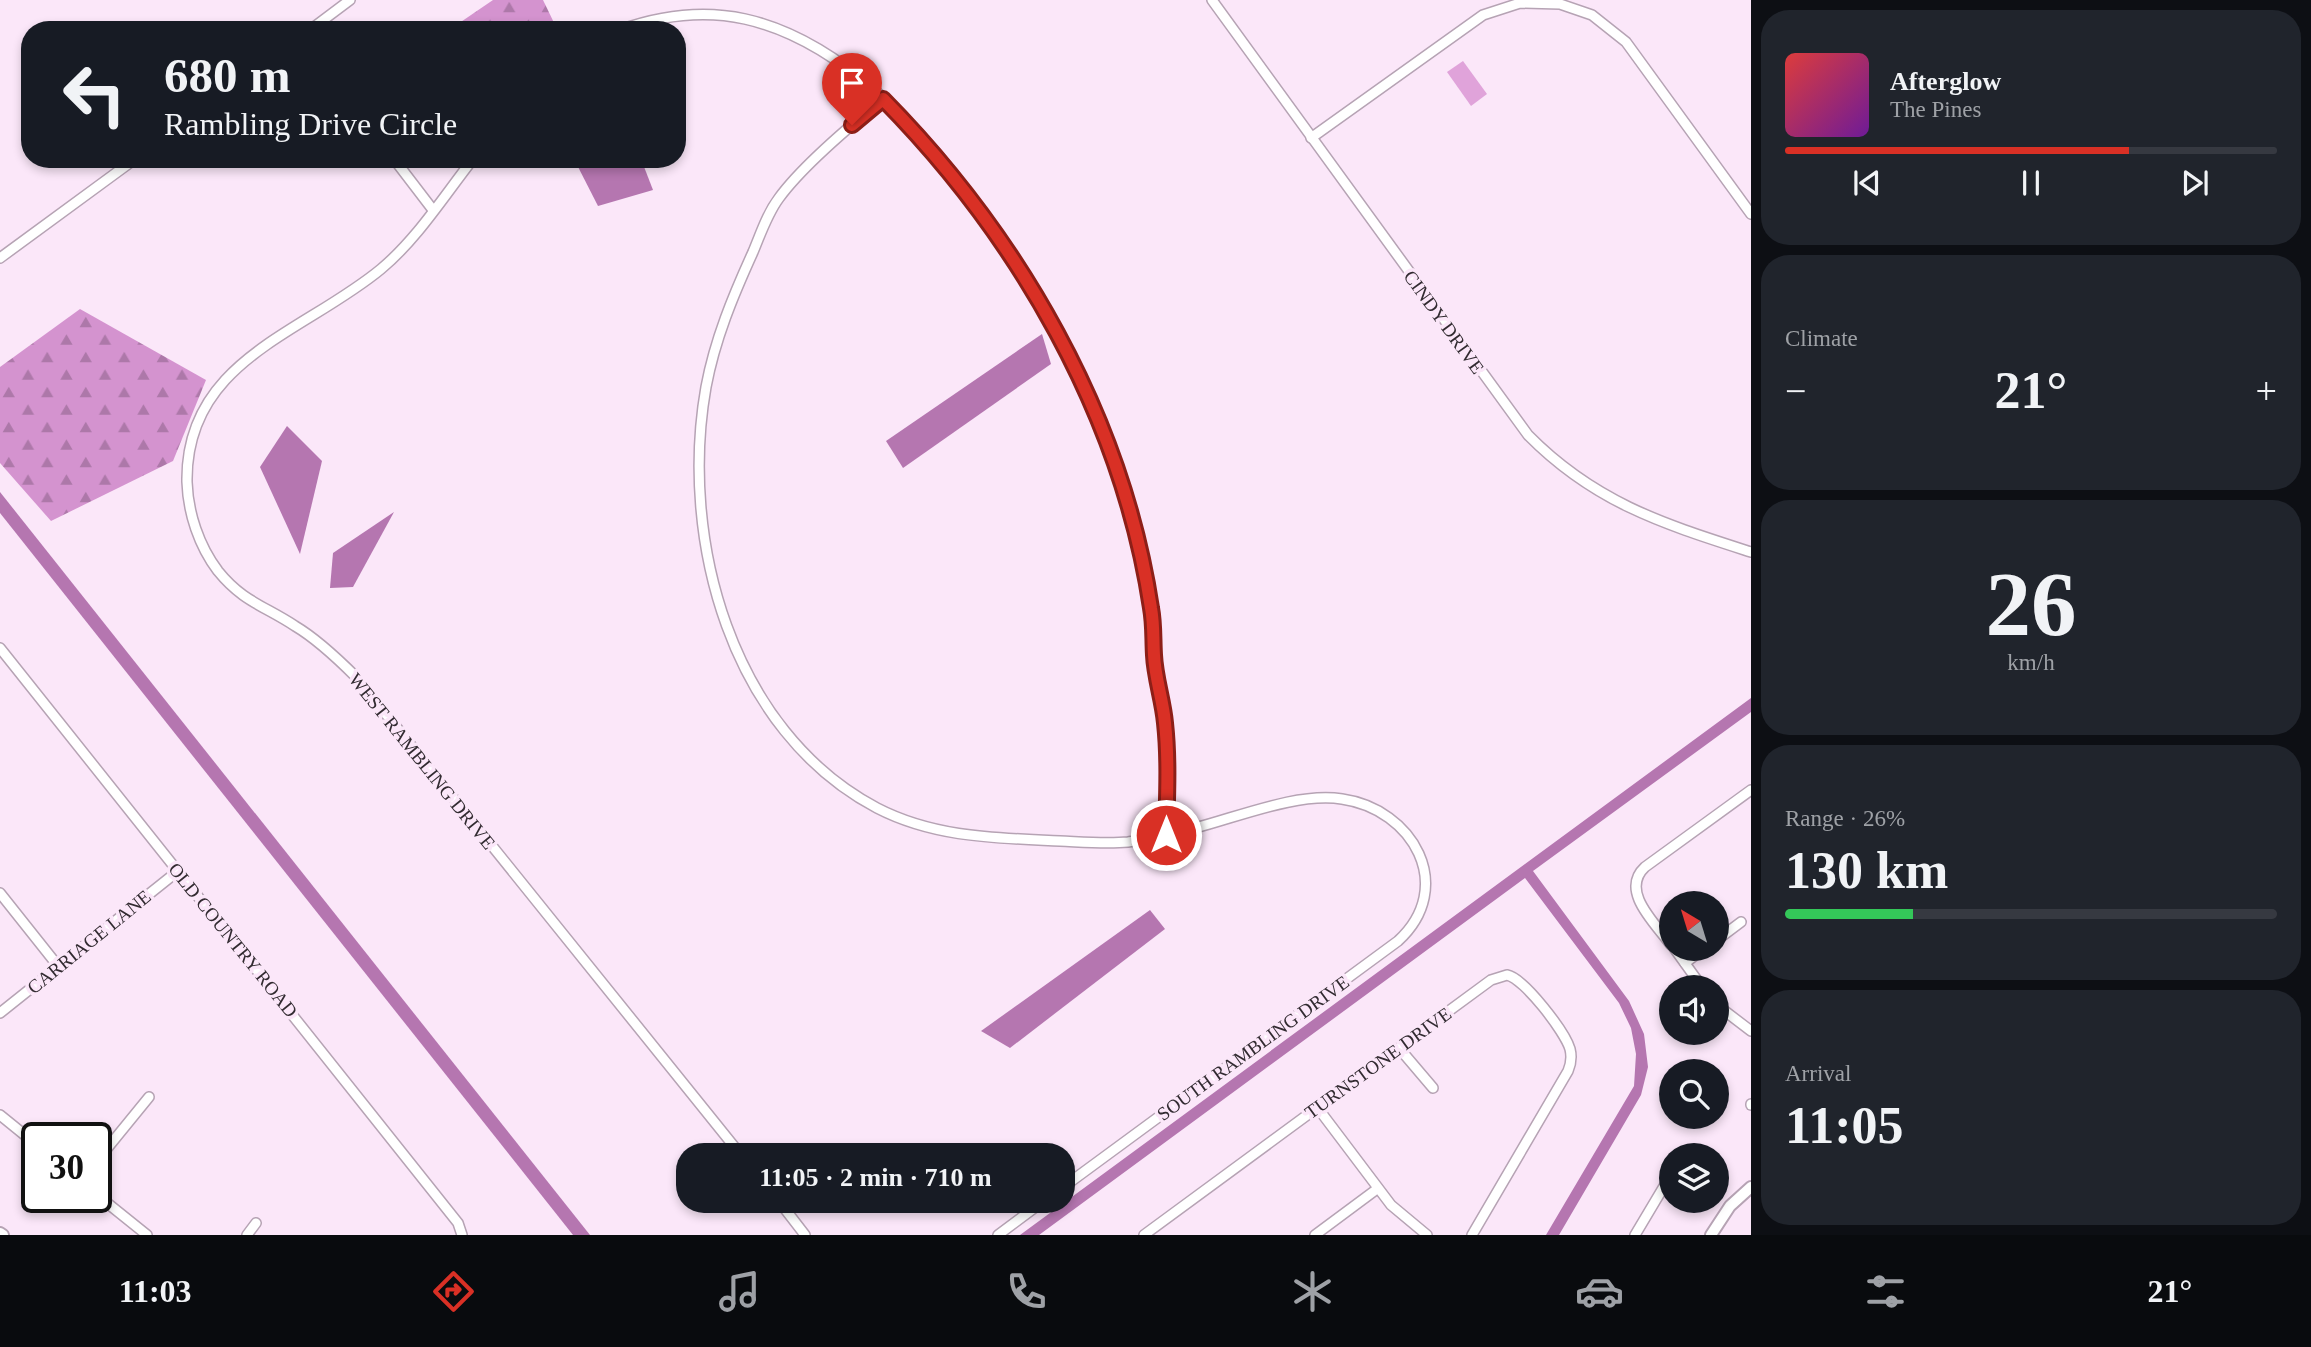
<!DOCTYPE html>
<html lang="en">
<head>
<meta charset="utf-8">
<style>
	:root { --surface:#171b24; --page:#20242c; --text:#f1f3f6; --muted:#9ea1a6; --line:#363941; --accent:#d93025 }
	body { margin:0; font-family:"Times New Roman",serif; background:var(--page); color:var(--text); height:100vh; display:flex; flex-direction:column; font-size:26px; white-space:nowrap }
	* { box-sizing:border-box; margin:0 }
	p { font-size:23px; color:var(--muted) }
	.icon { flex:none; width:38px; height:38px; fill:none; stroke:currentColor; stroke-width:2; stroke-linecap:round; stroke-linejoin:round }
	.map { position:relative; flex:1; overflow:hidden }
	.panel { display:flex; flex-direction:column; gap:10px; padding:10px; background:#0d0f14; width:560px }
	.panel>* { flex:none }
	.hud { position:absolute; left:21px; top:21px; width:665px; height:147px; border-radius:28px; box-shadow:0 4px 10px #0003; background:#171b24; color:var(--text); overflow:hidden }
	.needle { width:46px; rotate:322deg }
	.buttons { position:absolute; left:1659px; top:891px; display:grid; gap:14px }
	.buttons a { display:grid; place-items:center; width:70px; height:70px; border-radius:50%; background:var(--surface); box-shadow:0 4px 10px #0003; font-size:35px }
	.speed { position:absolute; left:21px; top:1122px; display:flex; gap:14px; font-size:35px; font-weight:700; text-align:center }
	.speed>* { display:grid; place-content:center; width:91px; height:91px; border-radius:50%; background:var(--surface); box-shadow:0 4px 10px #0003; line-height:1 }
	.speed .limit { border:4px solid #111; border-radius:10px; background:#fff; color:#111 }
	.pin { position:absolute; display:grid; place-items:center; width:60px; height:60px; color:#fff; margin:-72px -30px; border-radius:50% 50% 50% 0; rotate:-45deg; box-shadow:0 0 7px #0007 }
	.pin .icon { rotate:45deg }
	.me { position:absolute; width:77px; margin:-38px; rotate:0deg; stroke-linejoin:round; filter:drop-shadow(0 0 5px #0008) }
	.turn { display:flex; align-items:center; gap:24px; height:147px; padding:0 28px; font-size:32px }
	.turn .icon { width:91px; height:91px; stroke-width:2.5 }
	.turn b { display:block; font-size:49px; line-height:60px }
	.big { font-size:52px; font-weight:600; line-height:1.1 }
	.panel .tile { flex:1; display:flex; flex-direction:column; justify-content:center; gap:10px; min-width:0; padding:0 24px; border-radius:28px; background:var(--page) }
	.panel .dial { align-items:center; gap:0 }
	.dial b { font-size:91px; line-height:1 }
	.song { display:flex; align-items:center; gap:21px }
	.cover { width:84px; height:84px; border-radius:10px; background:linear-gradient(135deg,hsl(0 70% 55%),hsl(280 70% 35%)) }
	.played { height:7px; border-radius:4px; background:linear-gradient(90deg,var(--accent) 70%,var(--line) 70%) }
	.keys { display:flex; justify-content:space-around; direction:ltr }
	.heat { display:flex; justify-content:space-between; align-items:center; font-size:38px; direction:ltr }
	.charge { height:10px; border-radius:5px; background:linear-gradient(90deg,#34c759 26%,var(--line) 0) }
	.trip { position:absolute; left:676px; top:1143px; width:399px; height:70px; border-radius:28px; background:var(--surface); box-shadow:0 4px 10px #0003; font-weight:600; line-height:70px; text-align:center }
	.tabs { display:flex; height:112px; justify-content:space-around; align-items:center; background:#090b0e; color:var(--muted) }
	.tabs .icon { width:49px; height:49px }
	.tabs .selected { color:var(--accent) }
	.tabs b { font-size:32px; color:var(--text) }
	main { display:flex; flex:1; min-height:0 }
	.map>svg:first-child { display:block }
	.green { fill:#e0a3da }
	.forest { fill:url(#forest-firs) }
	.water { fill:#b576b0 }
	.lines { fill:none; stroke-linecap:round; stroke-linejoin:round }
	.minor-casing { stroke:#b6a3b4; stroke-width:12 }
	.tertiary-casing { stroke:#b6a3b4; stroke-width:14 }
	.minor { stroke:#fff; stroke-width:9 }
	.tertiary { stroke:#fff; stroke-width:10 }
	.route-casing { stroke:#8d1f18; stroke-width:18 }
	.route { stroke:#d93025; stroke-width:12 }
	.labels { text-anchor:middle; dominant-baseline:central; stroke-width:7; stroke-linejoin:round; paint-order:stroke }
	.street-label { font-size:19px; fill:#322b31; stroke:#fbe7f9 }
</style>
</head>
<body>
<main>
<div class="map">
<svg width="1751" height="1235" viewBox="0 0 1751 1235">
	<defs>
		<pattern id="forest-firs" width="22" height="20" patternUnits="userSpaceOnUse" patternTransform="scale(1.75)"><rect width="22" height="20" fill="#d493cf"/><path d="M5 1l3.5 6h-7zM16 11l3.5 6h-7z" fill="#ad78a9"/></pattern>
	</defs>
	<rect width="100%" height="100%" fill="#fbe7f9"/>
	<path class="green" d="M1463 61 1487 94 1471 106 1447 72Z"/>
	<g class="forest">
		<path d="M493 0H543L557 29 449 30Z"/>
		<path d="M80 309 206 380 173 461 51 521 0 463V367Z"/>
	</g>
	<g class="water">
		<path d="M574 159H641L653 190 598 206Z"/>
		<path d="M1042 334 1051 364 903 468 886 441Z"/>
		<path d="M287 426 322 461 300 554 260 467Z"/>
		<path d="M0 492 590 1235H573L0 513Z"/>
		<path d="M394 512 353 587 330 588 333 553Z"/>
		<path d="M1751 698V712L1533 871 1629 1001 1644 1034 1648 1067 1641 1095 1559 1235H1546L1634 1086 1636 1054 1631 1028 1619 1003 1525 878 1039 1235H1020Z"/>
		<path d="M1150 910 1165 929 1010 1048 981 1031Z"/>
	</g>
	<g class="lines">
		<defs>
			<g id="minor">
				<path d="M1212 0 1528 435C1595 503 1664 524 1751 552"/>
				<path d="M310 30 350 0"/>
				<path d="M620 30C659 16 703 10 745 19 929 60 1089 360 1133 528 1141 555 1148 582 1152 609 1154 628 1153 646 1155 664 1157 684 1163 704 1165 724 1168 761 1166 798 1166 835"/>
				<path d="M883 99C851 125 803 165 779 198 767 214 761 233 753 252 733 296 715 339 706 387 679 539 731 731 877 808 935 838 997 838 1060 841 1083 842 1106 844 1128 842 1151 839 1173 833 1195 828 1238 817 1298 792 1342 799 1413 809 1457 887 1398 941L1062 1188"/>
				<path d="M1311 138 1483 15 1520 3 1560 4 1592 15 1626 42 1751 214"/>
				<path d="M394 159 433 210"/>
				<path d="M473 159C444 196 417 239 381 269 304 333 185 360 187 482 188 513 199 546 218 571 243 602 265 606 295 626 317 639 338 659 356 677L741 1155"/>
				<path d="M0 258 135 159"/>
				<path d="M0 648 458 1223 462 1235"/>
				<path d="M0 893 58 966"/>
				<path d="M1717 940 1741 922"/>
				<path d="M1671 945C1656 924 1619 891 1645 867L1751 790"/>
				<path d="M1674 948 1702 987"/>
				<path d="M1685 963 1705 948"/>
				<path d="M1717 1005 1751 1031"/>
				<path d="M0 1013 178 871"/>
				<path d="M1399 1048 1433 1088"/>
				<path d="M1751 1105V1104"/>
				<path d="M1317 1107 1391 1205 1427 1235"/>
				<path d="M0 1115 37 1145"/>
				<path d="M96 1162 149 1097"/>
				<path d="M96 1194 147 1235"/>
				<path d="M778 1200 805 1235"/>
				<path d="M247 1235 256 1223"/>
				<path d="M998 1235 1045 1200"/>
				<path d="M1144 1235 1491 980 1507 975C1524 978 1565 1032 1570 1049 1572 1057 1571 1064 1568 1071L1472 1235"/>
				<path d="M1315 1235 1377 1189"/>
				<path d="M1635 1235 1666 1183"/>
			</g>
			<g id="tertiary">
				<path d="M0 1233 3 1235"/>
				<path d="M1711 1235 1730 1206 1751 1187"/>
			</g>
		</defs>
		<use href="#minor" class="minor-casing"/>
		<use href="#tertiary" class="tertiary-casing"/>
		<use href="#minor" class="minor"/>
		<use href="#tertiary" class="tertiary"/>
	</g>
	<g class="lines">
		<defs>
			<path id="route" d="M852 125 883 99C1018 236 1122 415 1151 608 1154 624 1153 639 1154 655 1155 678 1163 700 1165 723 1169 760 1167 798 1166 835"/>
		</defs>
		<use href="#route" class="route-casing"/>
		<use href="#route" class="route"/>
	</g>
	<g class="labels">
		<g class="street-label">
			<text transform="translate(1444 322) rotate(54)">CINDY DRIVE</text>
			<text transform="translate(422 761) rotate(51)">WEST RAMBLING DRIVE</text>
			<text transform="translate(233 940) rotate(51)">OLD COUNTRY ROAD</text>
			<text transform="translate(89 942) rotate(-39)">CARRIAGE LANE</text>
			<text transform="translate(1253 1048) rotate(-36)">SOUTH RAMBLING DRIVE</text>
			<text transform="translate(1378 1063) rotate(-36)">TURNSTONE DRIVE</text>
		</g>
	</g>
</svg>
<div class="buttons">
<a><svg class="needle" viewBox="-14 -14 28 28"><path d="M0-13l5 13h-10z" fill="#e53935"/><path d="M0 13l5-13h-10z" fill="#9ea1a6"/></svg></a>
<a><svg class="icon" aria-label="sound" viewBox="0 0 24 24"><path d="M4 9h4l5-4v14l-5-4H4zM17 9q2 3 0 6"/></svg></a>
<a><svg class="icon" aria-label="search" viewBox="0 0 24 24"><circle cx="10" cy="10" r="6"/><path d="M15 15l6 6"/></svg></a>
<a><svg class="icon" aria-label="layers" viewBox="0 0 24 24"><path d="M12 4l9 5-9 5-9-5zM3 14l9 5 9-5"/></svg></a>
</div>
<div class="speed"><div class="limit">30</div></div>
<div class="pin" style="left:852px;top:125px;background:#d93025"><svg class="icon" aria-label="arrive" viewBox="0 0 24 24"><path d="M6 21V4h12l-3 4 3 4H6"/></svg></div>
<svg class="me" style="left:1166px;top:835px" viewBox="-20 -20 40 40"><circle r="17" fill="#d93025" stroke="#fff" stroke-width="3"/><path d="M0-11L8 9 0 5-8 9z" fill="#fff"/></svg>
<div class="trip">11:05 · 2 min · 710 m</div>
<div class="hud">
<div class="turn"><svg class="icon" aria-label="left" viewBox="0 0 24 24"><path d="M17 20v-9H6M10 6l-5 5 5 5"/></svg><div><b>680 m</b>Rambling Drive Circle</div></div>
</div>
</div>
<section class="panel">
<div class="tile">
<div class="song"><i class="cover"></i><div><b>Afterglow</b><p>The Pines</p></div></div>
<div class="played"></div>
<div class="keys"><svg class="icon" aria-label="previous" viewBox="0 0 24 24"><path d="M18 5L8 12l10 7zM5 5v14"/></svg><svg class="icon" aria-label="pause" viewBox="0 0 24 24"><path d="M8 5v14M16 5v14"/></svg><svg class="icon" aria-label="next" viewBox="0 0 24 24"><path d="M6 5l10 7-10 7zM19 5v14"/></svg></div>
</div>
<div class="tile"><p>Climate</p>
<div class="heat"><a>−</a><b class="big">21°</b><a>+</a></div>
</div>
<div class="tile dial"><b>26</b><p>km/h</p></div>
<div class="tile"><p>Range · 26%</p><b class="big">130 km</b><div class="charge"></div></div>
<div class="tile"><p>Arrival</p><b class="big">11:05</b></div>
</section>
</main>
<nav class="tabs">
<b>11:03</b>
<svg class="icon selected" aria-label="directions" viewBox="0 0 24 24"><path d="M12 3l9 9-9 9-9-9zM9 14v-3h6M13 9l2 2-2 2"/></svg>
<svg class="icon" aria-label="music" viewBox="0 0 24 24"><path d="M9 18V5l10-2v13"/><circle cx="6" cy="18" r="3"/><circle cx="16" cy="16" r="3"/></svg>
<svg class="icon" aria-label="phone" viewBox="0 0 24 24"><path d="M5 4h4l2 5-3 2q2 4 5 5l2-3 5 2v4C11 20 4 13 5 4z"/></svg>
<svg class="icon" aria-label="climate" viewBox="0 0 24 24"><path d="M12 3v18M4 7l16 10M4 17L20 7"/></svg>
<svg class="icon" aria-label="car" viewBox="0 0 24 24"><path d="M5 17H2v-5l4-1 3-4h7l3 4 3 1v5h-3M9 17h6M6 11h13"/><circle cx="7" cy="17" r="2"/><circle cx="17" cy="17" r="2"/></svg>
<svg class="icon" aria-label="filters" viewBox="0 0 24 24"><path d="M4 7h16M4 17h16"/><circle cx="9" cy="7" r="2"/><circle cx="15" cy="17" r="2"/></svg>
<b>21°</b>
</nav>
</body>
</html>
